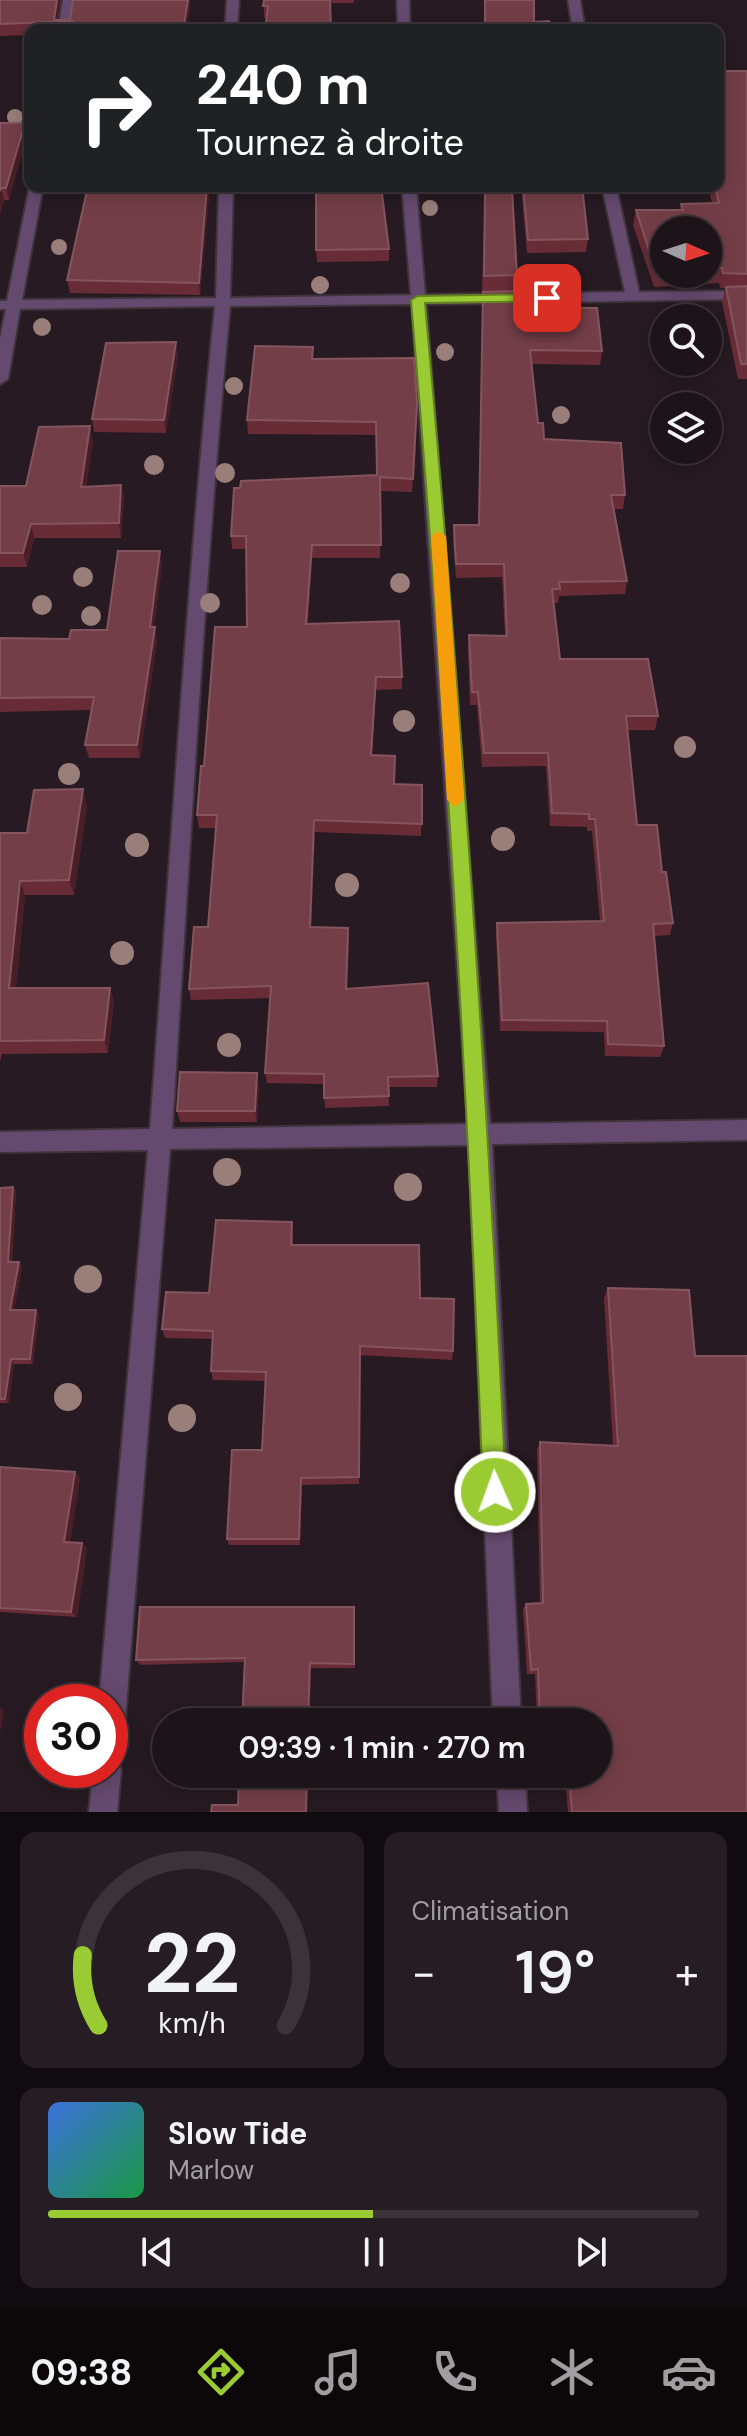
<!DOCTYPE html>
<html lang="fr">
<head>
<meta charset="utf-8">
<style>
	:root { --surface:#1d141a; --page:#251d23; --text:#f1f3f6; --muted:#a09ea2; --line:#3b3339; --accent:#9bcb33 }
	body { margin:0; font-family:"DM Sans",sans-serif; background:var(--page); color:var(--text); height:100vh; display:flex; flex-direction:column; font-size:30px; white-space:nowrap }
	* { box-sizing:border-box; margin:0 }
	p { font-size:26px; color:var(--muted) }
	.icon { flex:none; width:44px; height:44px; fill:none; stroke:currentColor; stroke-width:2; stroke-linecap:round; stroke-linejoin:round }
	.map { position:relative; height:1812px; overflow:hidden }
	.panel { display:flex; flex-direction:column; gap:20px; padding:20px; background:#100b0e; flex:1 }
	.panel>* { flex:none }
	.banner { position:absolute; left:24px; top:24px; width:700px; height:168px; border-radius:16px; box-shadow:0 4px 20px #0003,0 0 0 2px var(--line); background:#202124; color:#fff; overflow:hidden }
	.needle { width:52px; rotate:93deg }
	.controls { position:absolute; left:650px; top:216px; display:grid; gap:16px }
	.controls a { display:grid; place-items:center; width:72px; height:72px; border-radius:50%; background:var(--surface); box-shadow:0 4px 20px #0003,0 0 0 2px var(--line); font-size:40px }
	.speed { position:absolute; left:24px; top:1684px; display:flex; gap:16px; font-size:40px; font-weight:700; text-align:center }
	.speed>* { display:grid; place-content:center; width:104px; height:104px; border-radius:50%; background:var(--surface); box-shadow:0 4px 20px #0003,0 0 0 2px var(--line); line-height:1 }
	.speed .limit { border:12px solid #d22; background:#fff; color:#111 }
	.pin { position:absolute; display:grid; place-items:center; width:68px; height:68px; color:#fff; margin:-34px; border-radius:16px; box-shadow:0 4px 12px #0006 }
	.me { position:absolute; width:88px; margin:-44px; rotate:358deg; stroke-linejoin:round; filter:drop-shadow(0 0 6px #0008) }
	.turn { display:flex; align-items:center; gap:28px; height:168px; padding:0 40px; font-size:36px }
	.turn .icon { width:104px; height:104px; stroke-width:2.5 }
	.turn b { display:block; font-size:56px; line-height:68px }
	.big { font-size:60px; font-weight:600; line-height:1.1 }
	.panel .widget { flex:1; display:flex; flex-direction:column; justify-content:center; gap:12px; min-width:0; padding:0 28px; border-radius:16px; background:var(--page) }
	.panel .dial { align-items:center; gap:0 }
	.dial svg { height:208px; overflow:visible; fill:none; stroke:var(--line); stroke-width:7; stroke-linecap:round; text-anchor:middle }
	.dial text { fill:var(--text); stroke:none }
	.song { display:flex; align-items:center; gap:24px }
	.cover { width:96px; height:96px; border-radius:12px; background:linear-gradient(135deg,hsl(220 70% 55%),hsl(140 70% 35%)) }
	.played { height:8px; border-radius:4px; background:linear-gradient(90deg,var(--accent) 50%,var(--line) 50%) }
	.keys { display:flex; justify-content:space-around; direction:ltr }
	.heat { display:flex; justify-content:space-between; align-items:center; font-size:44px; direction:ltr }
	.panel .tiles { flex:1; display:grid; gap:20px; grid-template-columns:1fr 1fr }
	.widget:last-child { grid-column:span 2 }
	.trip { position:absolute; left:152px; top:1708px; width:460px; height:80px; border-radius:40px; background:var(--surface); box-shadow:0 4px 20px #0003,0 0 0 2px var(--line); font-weight:600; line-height:80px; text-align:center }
	.tabs { display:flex; height:128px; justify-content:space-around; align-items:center; background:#0c080a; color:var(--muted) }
	.tabs .icon { width:56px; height:56px }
	.tabs .active { color:var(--accent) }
	.tabs b { font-size:36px; color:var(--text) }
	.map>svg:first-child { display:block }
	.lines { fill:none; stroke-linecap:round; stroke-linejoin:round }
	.minor-casing { stroke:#40343b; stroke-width:4 }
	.minor { fill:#654a6f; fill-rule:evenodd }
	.tree { fill:#997e79 }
	.wall { fill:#682c37; fill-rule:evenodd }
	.shaded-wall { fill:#491e27 }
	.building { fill:#743e48; stroke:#84555e; stroke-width:2 }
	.route { fill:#9bcb33; stroke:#658421; stroke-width:2 }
	.slow { fill:#f59e0b }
</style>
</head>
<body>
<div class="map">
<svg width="747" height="1812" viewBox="0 0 747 1812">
	<rect width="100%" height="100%" fill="#271a22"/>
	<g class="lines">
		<defs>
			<g id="minor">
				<path d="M63 0H75L70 30H58Z"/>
				<path d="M227 0H239L237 30H225Z"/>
				<path d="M397 0H409L410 30H398Z"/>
				<path d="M568 0H580L585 30H573Z"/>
				<path d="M30 185 43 186 22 300 216 298 219 186H233L230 298 411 295 402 186H416L425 295 625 292 602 186H616L639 292 747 291V299L426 304 490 1124 747 1120V1140L492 1144 521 1722H493L469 1145 170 1149 124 1733 120 1743 110 1747V1702H99L148 1150 0 1152V1132L150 1129C171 855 187 580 215 306L20 309 8 379 0 384V339L6 309H0V301H7ZM412 304 468 1124 172 1129C190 855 204 580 230 306Z"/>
				<path d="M110 1757 117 1760 121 1770 117 1812H89L93 1770H110Z"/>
				<path d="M497 1774H525L527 1812H499Z"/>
			</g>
		</defs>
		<use href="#minor" class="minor-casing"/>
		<use href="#minor" class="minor"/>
	</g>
	<g class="tree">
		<circle cx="15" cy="117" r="8"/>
		<circle cx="430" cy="208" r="8"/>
		<circle cx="59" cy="247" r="8"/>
		<circle cx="568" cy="279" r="9"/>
		<circle cx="320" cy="285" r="9"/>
		<circle cx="42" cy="327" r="9"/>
		<circle cx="445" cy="352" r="9"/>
		<circle cx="234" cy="386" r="9"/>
		<circle cx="561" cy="415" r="9"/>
		<circle cx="154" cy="465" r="10"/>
		<circle cx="225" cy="473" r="10"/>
		<circle cx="83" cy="577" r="10"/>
		<circle cx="400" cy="583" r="10"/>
		<circle cx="210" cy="603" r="10"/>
		<circle cx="42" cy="605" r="10"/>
		<circle cx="91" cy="616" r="10"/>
		<circle cx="404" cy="721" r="11"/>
		<circle cx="685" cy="747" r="11"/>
		<circle cx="69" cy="774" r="11"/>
		<circle cx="503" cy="839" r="12"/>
		<circle cx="137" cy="845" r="12"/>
		<circle cx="347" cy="885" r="12"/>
		<circle cx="122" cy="953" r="12"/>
		<circle cx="229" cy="1045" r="12"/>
		<circle cx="227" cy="1172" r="14"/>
		<circle cx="408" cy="1187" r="14"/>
		<circle cx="88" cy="1279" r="14"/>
		<circle cx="68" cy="1397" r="14"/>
		<circle cx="182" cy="1418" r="14"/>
	</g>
	<g class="wall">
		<path d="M0 0H61L58 20H70L190 7 186 30H30V35L0 36Z"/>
		<path d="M264 0H354V3H330L264 18Z"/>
		<path d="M718 71H747V379H738L722 302 725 288H720L719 283 654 287 633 225 636 210H680L681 204 712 203 708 186H718ZM664 230H708V274H664Z"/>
		<path d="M0 123H25L27 135 9 200H4L0 214Z"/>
		<path d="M208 186 209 195 200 295 70 293 67 280Z"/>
		<path d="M521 186H582L588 239 586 252 527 253Z"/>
		<path d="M485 190 517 275 516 291H482Z"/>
		<path d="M389 249V261L317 262 316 250Z"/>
		<path d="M483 292 519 307 602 351 600 365 532 364 538 423 544 439 625 495 623 509H614L627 581 625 594 559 596 558 603H554L560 659 658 716 655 730H628L637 825 662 872 673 923 670 935 654 936 664 1046 660 1057 605 1056 604 1032 500 1031 496 935 497 923 600 921 592 831H587V827L550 826 546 766 482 767 477 705H470L468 649 469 635 505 636 502 577 456 578 453 539 454 525H478Z"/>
		<path d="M313 347V359L417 403 412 492 380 491V558H312L308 624 402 677V689L376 690 372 755 394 784 422 785 421 836 315 832 311 927 349 939 347 989 438 1076 437 1087H388L389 1106 325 1108 324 1084 267 1083 265 1073 271 998 191 1000 189 989 208 927 216 828H199L197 815 204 766 247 627 246 549H232L231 536 377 475 376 435 248 434 247 420Z"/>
		<path d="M178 355 166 433 94 432 92 419Z"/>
		<path d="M93 441 86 487 121 485 124 499 121 538H34L27 567H0V486H26Z"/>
		<path d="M162 565 154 627 157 641 140 758H89L85 745 91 710 0 712V638L69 639 107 630Z"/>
		<path d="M87 805 74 895H25L16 988H110L114 1002 108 1053 2 1054 0 1062V833H27Z"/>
		<path d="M259 1085 257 1122H180L177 1111Z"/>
		<path d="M13 1187 16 1192 12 1262H19L22 1268 14 1310 39 1314 33 1364H14L9 1403H0V1188Z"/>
		<path d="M293 1233V1245L420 1298 453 1351 452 1360 360 1355 359 1484 302 1485 300 1545H229L227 1539 262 1450 266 1381 213 1380 211 1371 213 1339 165 1338 162 1329Z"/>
		<path d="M608 1288 695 1356 747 1812H568L565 1774H598V1722H537L535 1674H527L523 1609 526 1604 540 1603 537 1450 540 1442 613 1446 604 1298Z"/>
		<path d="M0 1467 75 1472 80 1478 70 1542 82 1543 87 1548 77 1617 0 1612Z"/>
		<path d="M354 1607 355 1668H311L244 1662 141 1665 136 1660Z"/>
	</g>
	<g class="shaded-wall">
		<path d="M57 0H61L57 22H54Z"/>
		<path d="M188 0H190V7L186 30H183Z"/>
		<path d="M25 123 27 135 9 200 6 188Z"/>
		<path d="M208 186 209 195 200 295 199 283Z"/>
		<path d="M1 188 4 200 0 214V191Z"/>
		<path d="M176 342 178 355 166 433 164 420Z"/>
		<path d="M90 426 93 441 84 501 81 487Z"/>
		<path d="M121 485 124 499 121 538 119 523Z"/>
		<path d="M31 524 34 538 27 567 23 553Z"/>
		<path d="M312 545V558L307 637 306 624Z"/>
		<path d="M160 551 162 565 152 641 150 627Z"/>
		<path d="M155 627 157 641 140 758 137 745Z"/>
		<path d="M83 789 87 805 74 895 69 880Z"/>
		<path d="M314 820 315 832 311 938 310 927Z"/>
		<path d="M20 881 25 895 15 1002 9 988Z"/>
		<path d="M110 988 114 1002 108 1053 104 1040Z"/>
		<path d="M257 1073 259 1085 257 1122 255 1111Z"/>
		<path d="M13 1187 16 1192 11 1267 8 1262Z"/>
		<path d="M19 1262 22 1268 13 1315 10 1310Z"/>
		<path d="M36 1310 39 1314 33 1364 30 1359Z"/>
		<path d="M11 1359 14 1364 9 1403 5 1399Z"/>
		<path d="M75 1472 80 1478 69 1547 64 1542Z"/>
		<path d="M301 1478 302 1485 300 1545 299 1539Z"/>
		<path d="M82 1543 87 1548 77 1617 71 1612Z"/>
		<path d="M310 1663 311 1668 310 1722H308Z"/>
		<path d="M0 1708 4 1710 0 1734Z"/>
		<path d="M307 1774H308L307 1812H306Z"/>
	</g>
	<g class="building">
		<path d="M0 0H57L54 20H70L73 0H188L183 30H71L73 21 0 24Z"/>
		<path d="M264 0H330L331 30H265L268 6H263Z"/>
		<path d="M485 0H534V22L549 21 552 30H451V25L485 23Z"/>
		<path d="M718 71H747V274L723 273 722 268 708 269V230H664V271L656 272 636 210H683L681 204 719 203 715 186H718V157H721L718 147Z"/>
		<path d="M0 123H25L6 188H1L0 191Z"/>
		<path d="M88 186H207L199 283 67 280Z"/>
		<path d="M316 186H381L389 249 316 250Z"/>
		<path d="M523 186H582L588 239 528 240Z"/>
		<path d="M485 190H512L517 275 484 276Z"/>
		<path d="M747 286V364H741L726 287Z"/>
		<path d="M518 291 519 307 597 308 602 351 530 350 538 423H543L544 439 621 443 625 495H611L627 581 559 582 560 589H552L560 659H648L658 716H626L637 825H657L662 872H666L673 923 653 924 664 1046 608 1044 607 1021 502 1020 497 923 604 921 595 819H589V814L552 813 548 753H484L478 692H472L469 635 507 636 504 564H456L454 525H479L483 292Z"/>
		<path d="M176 342 164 420 92 419 106 343Z"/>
		<path d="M255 346 313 347 312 359 414 358 417 403 413 479 380 477 381 545H312L306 624 399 621 402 677H376L371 755 395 756 394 784 422 785V824L314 820 310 927 348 928 346 989 428 983 438 1076 388 1077 389 1096 324 1098V1074L265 1073 271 986 189 989 194 927H208L217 815H197L201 766H204L215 627H247L246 536H231L234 488H240L241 481 377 475 376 422 247 420Z"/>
		<path d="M90 426 81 487 121 485 119 523 31 524 23 553H0V486H26L39 427Z"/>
		<path d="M118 551H160L150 627H155L137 745H85L94 697 0 698V638L69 639 71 630H107Z"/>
		<path d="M83 789 69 880 20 881 9 988H110L104 1040 0 1041V833H27L34 790Z"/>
		<path d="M180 1072 257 1073 255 1111H177Z"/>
		<path d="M13 1187 8 1262H19L10 1310H36L30 1359H11L5 1399H0V1188Z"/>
		<path d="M216 1220 292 1222 291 1245H419L420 1298 454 1299 453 1351 360 1346 359 1477 301 1478 299 1539H227L232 1450H262L266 1372 211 1371 213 1331 162 1329 166 1292 209 1293Z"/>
		<path d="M608 1288 689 1290 695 1356H747V1812H572L569 1774H598V1722H540L538 1669 531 1670 526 1604 543 1603 540 1442 618 1446Z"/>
		<path d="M0 1467 75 1472 64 1542 82 1543 71 1612 0 1608Z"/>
		<path d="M140 1607H354V1664L310 1663 308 1722H242L245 1658 136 1660Z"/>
		<path d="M239 1774H307L306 1812H211L212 1805H238Z"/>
	</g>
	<path class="route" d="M547 294 551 295V301L425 303C461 699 488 1095 506 1492L503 1500 495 1503 486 1500 483 1492C468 1094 445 696 411 300L418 296Z"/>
	<path class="slow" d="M438 531 446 536 464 800 455 807 447 800 431 536Z"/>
</svg>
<div class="controls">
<a><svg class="needle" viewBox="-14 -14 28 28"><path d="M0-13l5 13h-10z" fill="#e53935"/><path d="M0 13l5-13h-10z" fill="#a09ea2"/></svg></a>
<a><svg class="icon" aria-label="search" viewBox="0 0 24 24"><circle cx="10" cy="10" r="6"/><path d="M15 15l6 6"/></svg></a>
<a><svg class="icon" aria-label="layers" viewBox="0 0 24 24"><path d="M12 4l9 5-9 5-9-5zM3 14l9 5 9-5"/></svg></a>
</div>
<div class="speed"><div class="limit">30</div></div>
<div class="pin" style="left:547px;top:298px;background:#d93025"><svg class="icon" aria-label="arrive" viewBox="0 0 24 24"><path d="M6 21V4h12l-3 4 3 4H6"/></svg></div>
<svg class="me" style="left:495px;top:1492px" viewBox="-20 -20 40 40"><circle r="17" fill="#9bcb33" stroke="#fff" stroke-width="3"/><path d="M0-11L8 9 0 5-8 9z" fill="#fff"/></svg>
<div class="trip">09:39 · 1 min · 270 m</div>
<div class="banner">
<div class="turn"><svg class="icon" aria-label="right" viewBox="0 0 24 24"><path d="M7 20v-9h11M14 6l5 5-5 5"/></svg><div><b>240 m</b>Tournez à droite</div></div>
</div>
</div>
<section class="panel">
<div class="tiles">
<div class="widget dial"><svg viewBox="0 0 100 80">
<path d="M14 69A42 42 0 1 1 86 69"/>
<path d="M14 69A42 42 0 0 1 8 42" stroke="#9bcb33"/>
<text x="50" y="56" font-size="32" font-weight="700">22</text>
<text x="50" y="72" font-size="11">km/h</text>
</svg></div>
<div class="widget"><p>Climatisation</p>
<div class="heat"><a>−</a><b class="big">19°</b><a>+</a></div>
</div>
<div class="widget">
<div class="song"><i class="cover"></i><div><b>Slow Tide</b><p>Marlow</p></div></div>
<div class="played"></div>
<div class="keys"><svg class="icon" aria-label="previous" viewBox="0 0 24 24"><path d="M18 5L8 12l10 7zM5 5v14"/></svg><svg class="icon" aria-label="pause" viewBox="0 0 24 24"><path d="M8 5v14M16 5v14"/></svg><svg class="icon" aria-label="next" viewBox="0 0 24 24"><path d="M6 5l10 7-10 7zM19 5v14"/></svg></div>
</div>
</div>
</section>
<nav class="tabs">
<b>09:38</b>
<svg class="icon active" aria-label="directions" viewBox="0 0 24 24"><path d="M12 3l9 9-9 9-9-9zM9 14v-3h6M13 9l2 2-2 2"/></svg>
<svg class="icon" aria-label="music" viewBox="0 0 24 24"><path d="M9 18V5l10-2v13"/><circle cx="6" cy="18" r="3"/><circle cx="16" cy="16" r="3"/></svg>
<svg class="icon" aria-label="phone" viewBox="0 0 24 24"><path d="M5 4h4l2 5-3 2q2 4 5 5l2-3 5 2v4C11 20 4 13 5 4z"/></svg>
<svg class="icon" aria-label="climate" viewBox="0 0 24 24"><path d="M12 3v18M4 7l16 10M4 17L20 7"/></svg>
<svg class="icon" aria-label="car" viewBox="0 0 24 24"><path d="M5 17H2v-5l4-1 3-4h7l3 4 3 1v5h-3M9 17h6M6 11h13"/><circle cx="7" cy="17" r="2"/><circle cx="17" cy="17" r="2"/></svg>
</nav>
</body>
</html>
